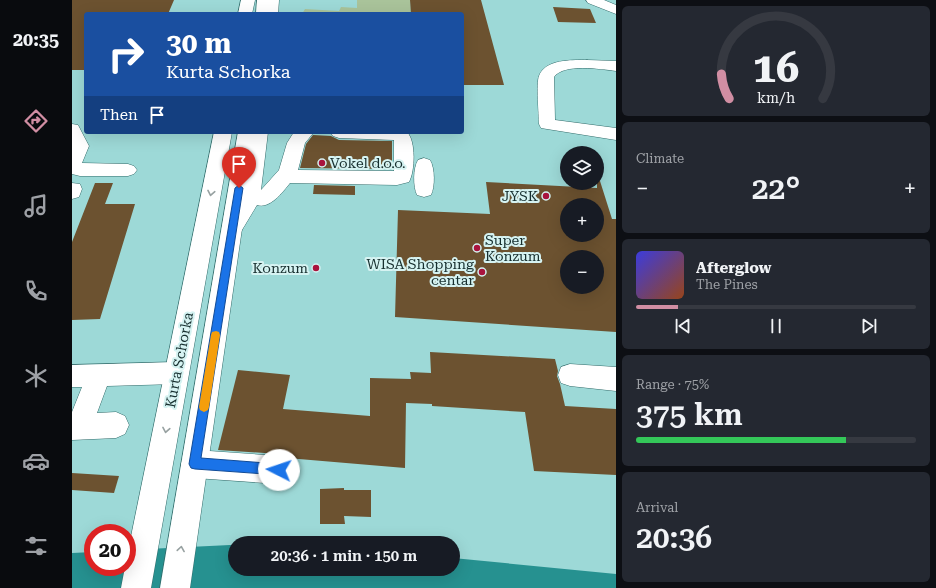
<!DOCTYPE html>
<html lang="en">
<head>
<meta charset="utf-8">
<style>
	:root { --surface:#171b24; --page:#242831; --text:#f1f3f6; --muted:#9ea1a6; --line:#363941; --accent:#d18ea3 }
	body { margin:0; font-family:"Roboto Serif",serif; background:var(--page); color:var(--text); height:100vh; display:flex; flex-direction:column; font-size:15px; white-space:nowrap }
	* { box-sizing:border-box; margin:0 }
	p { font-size:13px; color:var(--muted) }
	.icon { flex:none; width:22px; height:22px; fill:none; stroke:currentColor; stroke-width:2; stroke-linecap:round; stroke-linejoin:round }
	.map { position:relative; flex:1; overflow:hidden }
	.side { display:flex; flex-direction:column; gap:6px; padding:6px; background:#0d0f14; width:320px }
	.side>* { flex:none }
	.banner { position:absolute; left:12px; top:12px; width:380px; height:122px; border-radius:4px; box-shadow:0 4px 16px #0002; background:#1a4fa0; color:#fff; overflow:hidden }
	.buttons { position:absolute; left:488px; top:146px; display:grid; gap:8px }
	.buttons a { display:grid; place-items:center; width:44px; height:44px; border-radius:50%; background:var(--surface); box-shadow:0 4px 16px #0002; font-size:20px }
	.speed { position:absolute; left:12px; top:524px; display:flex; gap:8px; font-size:20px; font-weight:700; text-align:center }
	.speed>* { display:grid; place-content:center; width:52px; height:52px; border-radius:50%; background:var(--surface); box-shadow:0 4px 16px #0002; line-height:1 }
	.speed .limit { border:6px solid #d22; background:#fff; color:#111 }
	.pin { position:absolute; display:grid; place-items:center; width:34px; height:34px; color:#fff; margin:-41px -17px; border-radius:50% 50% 50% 0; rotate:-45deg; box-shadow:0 0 4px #0007 }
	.pin .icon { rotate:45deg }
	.me { position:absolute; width:44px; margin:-22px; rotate:274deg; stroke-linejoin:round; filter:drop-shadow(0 0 3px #0008) }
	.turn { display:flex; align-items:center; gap:14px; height:84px; padding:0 16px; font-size:18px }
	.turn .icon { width:52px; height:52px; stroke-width:2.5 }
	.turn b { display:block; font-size:28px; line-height:34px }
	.then { display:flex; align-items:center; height:38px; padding:0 16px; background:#0003; gap:8px; font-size:15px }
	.big { font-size:30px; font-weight:600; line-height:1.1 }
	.side .tile { flex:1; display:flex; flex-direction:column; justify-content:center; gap:6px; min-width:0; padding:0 14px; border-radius:6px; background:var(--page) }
	.side .dial { align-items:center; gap:0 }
	.dial svg { height:104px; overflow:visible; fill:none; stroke:var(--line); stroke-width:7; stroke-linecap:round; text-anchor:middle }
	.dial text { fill:var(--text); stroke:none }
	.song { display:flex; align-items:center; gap:12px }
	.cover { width:48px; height:48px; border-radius:6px; background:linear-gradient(135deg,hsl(240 70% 55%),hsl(20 70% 35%)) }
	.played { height:4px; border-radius:2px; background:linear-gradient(90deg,var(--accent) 15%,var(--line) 15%) }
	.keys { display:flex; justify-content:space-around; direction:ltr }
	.heat { display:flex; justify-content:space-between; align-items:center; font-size:22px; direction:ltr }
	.charge { height:6px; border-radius:3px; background:linear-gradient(90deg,#34c759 75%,var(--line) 0) }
	.trip { position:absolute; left:156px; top:536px; width:232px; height:40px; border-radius:20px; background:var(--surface); box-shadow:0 4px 16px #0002; font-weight:600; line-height:40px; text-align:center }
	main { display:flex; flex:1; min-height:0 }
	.tabs { display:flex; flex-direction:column; width:72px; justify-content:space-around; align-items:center; background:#090b0e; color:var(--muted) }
	.tabs .icon { width:28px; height:28px }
	.tabs .selected { color:var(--accent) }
	.tabs b { font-size:18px; color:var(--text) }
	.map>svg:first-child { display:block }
	.green { fill:#a9c39a }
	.water { fill:#269190 }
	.building { fill:#6c5230; fill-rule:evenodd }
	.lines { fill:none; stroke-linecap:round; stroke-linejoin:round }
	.minor-casing { stroke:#336c6b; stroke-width:1 }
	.major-casing { stroke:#336c6b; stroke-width:1 }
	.minor { fill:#fff; fill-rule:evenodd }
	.major { fill:#fff; fill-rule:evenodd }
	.oneway { stroke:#97a1a1 }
	.route { fill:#1a73e8; stroke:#114b97 }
	.slow { fill:#f59e0b }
	.poi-dot { fill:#a9133d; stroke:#d6f3f2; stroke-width:1.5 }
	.labels { text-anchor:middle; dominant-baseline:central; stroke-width:4; stroke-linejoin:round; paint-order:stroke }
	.poi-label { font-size:14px; fill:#172f2f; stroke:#d6f3f2; text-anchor:end }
	.street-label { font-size:14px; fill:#172f2f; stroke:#d6f3f2 }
</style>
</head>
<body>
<main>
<nav class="tabs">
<b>20:35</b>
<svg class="icon selected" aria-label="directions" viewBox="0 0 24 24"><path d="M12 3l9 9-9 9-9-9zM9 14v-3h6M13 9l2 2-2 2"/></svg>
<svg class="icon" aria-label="music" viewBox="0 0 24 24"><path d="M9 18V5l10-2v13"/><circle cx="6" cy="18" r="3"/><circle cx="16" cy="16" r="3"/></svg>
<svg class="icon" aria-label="phone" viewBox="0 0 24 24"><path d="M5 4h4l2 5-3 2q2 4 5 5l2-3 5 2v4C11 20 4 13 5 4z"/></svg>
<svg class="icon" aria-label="climate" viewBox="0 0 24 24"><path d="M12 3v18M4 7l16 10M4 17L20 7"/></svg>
<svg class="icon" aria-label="car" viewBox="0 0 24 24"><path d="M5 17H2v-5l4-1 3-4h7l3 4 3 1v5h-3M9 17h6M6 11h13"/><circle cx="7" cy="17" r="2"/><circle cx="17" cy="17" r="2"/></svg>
<svg class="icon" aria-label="filters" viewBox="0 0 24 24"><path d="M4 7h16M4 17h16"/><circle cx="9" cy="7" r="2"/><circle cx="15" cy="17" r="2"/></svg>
</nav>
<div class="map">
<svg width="544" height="588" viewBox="0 0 544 588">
	<rect width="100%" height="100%" fill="#9dd9d7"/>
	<path class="green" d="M285 0H338L339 14H230L233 9 267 11 269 7 285 8Z"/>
	<path class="water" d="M158 545H163V569H381V558L544 574V588H0V553L21 552V567H55V550Z"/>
	<g class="building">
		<path d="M0 0H102L96 14H14V70H0Z"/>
		<path d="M338 0H409L432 85H390V14H339Z"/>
		<path d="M481 7 518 9 524 23 486 22Z"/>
		<path d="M241 135 259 136 267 140 320 141V169L228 168 234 144Z"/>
		<path d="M525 181H528L540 219H544V332L323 317 326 210 418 214 414 182 525 188ZM495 205H525V235H495ZM495 257H525V287H495Z"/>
		<path d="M23 183H41L33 204H63L28 319 0 320V242Z"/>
		<path d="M242 185 283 186V195L241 194Z"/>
		<path d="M358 352 483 359 486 371 485 376 488 384 493 406 544 409V475L462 471 453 412 360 406V404L334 403 333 468 215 458 207 454 146 450 166 370 218 375 211 409 298 416V378L339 379 338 372 359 373Z"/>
		<path d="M0 473 47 476 42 493 0 490Z"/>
		<path d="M272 488V490H299V517L272 516 273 524H248V489Z"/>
	</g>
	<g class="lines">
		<defs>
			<g id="minor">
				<path d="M193 0H207L206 14H192Z"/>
				<path d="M514 0H532L544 5V14L516 3Z"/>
				<path d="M515 60 544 61V71C528 69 492 63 482 77L483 120 544 128V140L475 129 469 128 467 124C467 115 464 83 467 76 473 59 500 60 515 60Z"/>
				<path d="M0 124 6 125 17 146 10 163 56 164 62 166 65 170 62 174 56 176H8L0 174Z"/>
				<path d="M178 132H196L189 190 207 170 215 143 222 132H242L233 143 226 170 322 171V140L267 138 261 136 258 132H335C344 141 343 171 337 182L325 185 218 183C210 193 198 209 185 205L167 235 160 238 153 235 150 230 169 199Z"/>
				<path d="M352 158 358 160C363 168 363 187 359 195L352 197 345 195C341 187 341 168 346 160Z"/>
				<path d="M0 183 8 184 10 189 7 197 0 199Z"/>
				<path d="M104 362 113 365 116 373 113 381 104 384 35 386 25 413 44 412 53 416 57 425 53 434 44 438 0 440V412L10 387H0V365Z"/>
				<path d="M498 364 544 367V391L498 386 489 383 486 375 489 367Z"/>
				<path d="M123 450 207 456 217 460 221 470 217 480 207 484 123 478 113 474 109 464 113 454Z"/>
			</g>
			<g id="major">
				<path d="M169 0H183L180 14H166Z"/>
				<path d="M185 0H199L198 14H184Z"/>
				<path d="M142 132H160L79 588H49L53 567H55V556Z"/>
				<path d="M166 132H184L118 588H88Z"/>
			</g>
		</defs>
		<use href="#minor" class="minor-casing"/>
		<use href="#major" class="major-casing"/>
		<use href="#minor" class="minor"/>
		<use href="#major" class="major"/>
	</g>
	<defs><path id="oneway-chevron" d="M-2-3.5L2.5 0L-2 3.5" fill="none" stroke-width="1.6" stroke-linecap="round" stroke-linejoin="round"/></defs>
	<g class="oneway">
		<use href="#oneway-chevron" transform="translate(139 193) rotate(101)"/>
		<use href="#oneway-chevron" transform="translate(94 430) rotate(100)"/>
		<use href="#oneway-chevron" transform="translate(109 549) rotate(-81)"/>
	</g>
	<path class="route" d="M167 185 171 188 129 458 207 464 211 466 212 470 211 474 207 475 123 469 119 468 117 464 163 188Z"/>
	<path class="slow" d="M144 331 147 332 148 335 137 407 136 410 132 412 128 410 127 407 139 335 140 332Z"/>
	<g class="poi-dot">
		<circle cx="250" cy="163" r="4"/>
		<circle cx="474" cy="196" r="4"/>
		<circle cx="405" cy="248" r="4"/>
		<circle cx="244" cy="268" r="4"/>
		<circle cx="410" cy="272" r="4"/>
	</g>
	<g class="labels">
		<g class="poi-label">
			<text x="258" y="163" text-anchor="start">Vokel d.o.o.</text>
			<text x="466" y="196">JYSK</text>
			<text x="413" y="240" text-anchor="start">Super<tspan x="413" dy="16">Konzum</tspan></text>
			<text x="402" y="264">WISA Shopping<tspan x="402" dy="16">centar</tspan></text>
			<text x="236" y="268">Konzum</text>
		</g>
		<g class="street-label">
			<text transform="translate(107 360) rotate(-79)">Kurta Schorka</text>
		</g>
	</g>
</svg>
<div class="buttons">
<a><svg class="icon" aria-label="layers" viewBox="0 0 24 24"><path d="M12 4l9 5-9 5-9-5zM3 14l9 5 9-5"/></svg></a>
<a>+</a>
<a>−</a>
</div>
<div class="speed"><div class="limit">20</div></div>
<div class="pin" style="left:167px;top:188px;background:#d93025"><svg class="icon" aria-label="arrive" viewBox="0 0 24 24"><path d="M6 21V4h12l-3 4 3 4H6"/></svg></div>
<svg class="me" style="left:207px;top:470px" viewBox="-20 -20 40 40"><circle r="19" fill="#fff"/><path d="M0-13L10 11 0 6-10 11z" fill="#1a73e8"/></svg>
<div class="trip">20:36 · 1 min · 150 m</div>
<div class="banner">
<div class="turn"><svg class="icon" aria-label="right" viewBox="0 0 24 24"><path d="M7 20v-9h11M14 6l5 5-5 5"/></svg><div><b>30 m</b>Kurta Schorka</div></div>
<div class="then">Then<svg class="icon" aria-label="arrive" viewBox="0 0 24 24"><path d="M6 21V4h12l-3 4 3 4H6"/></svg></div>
</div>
</div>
<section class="side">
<div class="tile dial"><svg viewBox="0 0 100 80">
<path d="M14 69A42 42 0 1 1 86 69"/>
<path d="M14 69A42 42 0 0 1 8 50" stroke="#d18ea3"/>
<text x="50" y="56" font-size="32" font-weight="700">16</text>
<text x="50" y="72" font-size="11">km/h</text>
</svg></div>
<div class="tile"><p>Climate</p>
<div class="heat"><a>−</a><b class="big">22°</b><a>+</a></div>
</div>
<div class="tile">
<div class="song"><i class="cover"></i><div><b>Afterglow</b><p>The Pines</p></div></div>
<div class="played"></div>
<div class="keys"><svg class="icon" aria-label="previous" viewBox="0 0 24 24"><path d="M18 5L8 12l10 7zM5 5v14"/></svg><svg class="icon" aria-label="pause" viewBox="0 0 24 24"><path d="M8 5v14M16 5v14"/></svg><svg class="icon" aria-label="next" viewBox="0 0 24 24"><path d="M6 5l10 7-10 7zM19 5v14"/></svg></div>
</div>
<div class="tile"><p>Range · 75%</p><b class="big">375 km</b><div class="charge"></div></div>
<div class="tile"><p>Arrival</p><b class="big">20:36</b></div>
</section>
</main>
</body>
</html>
